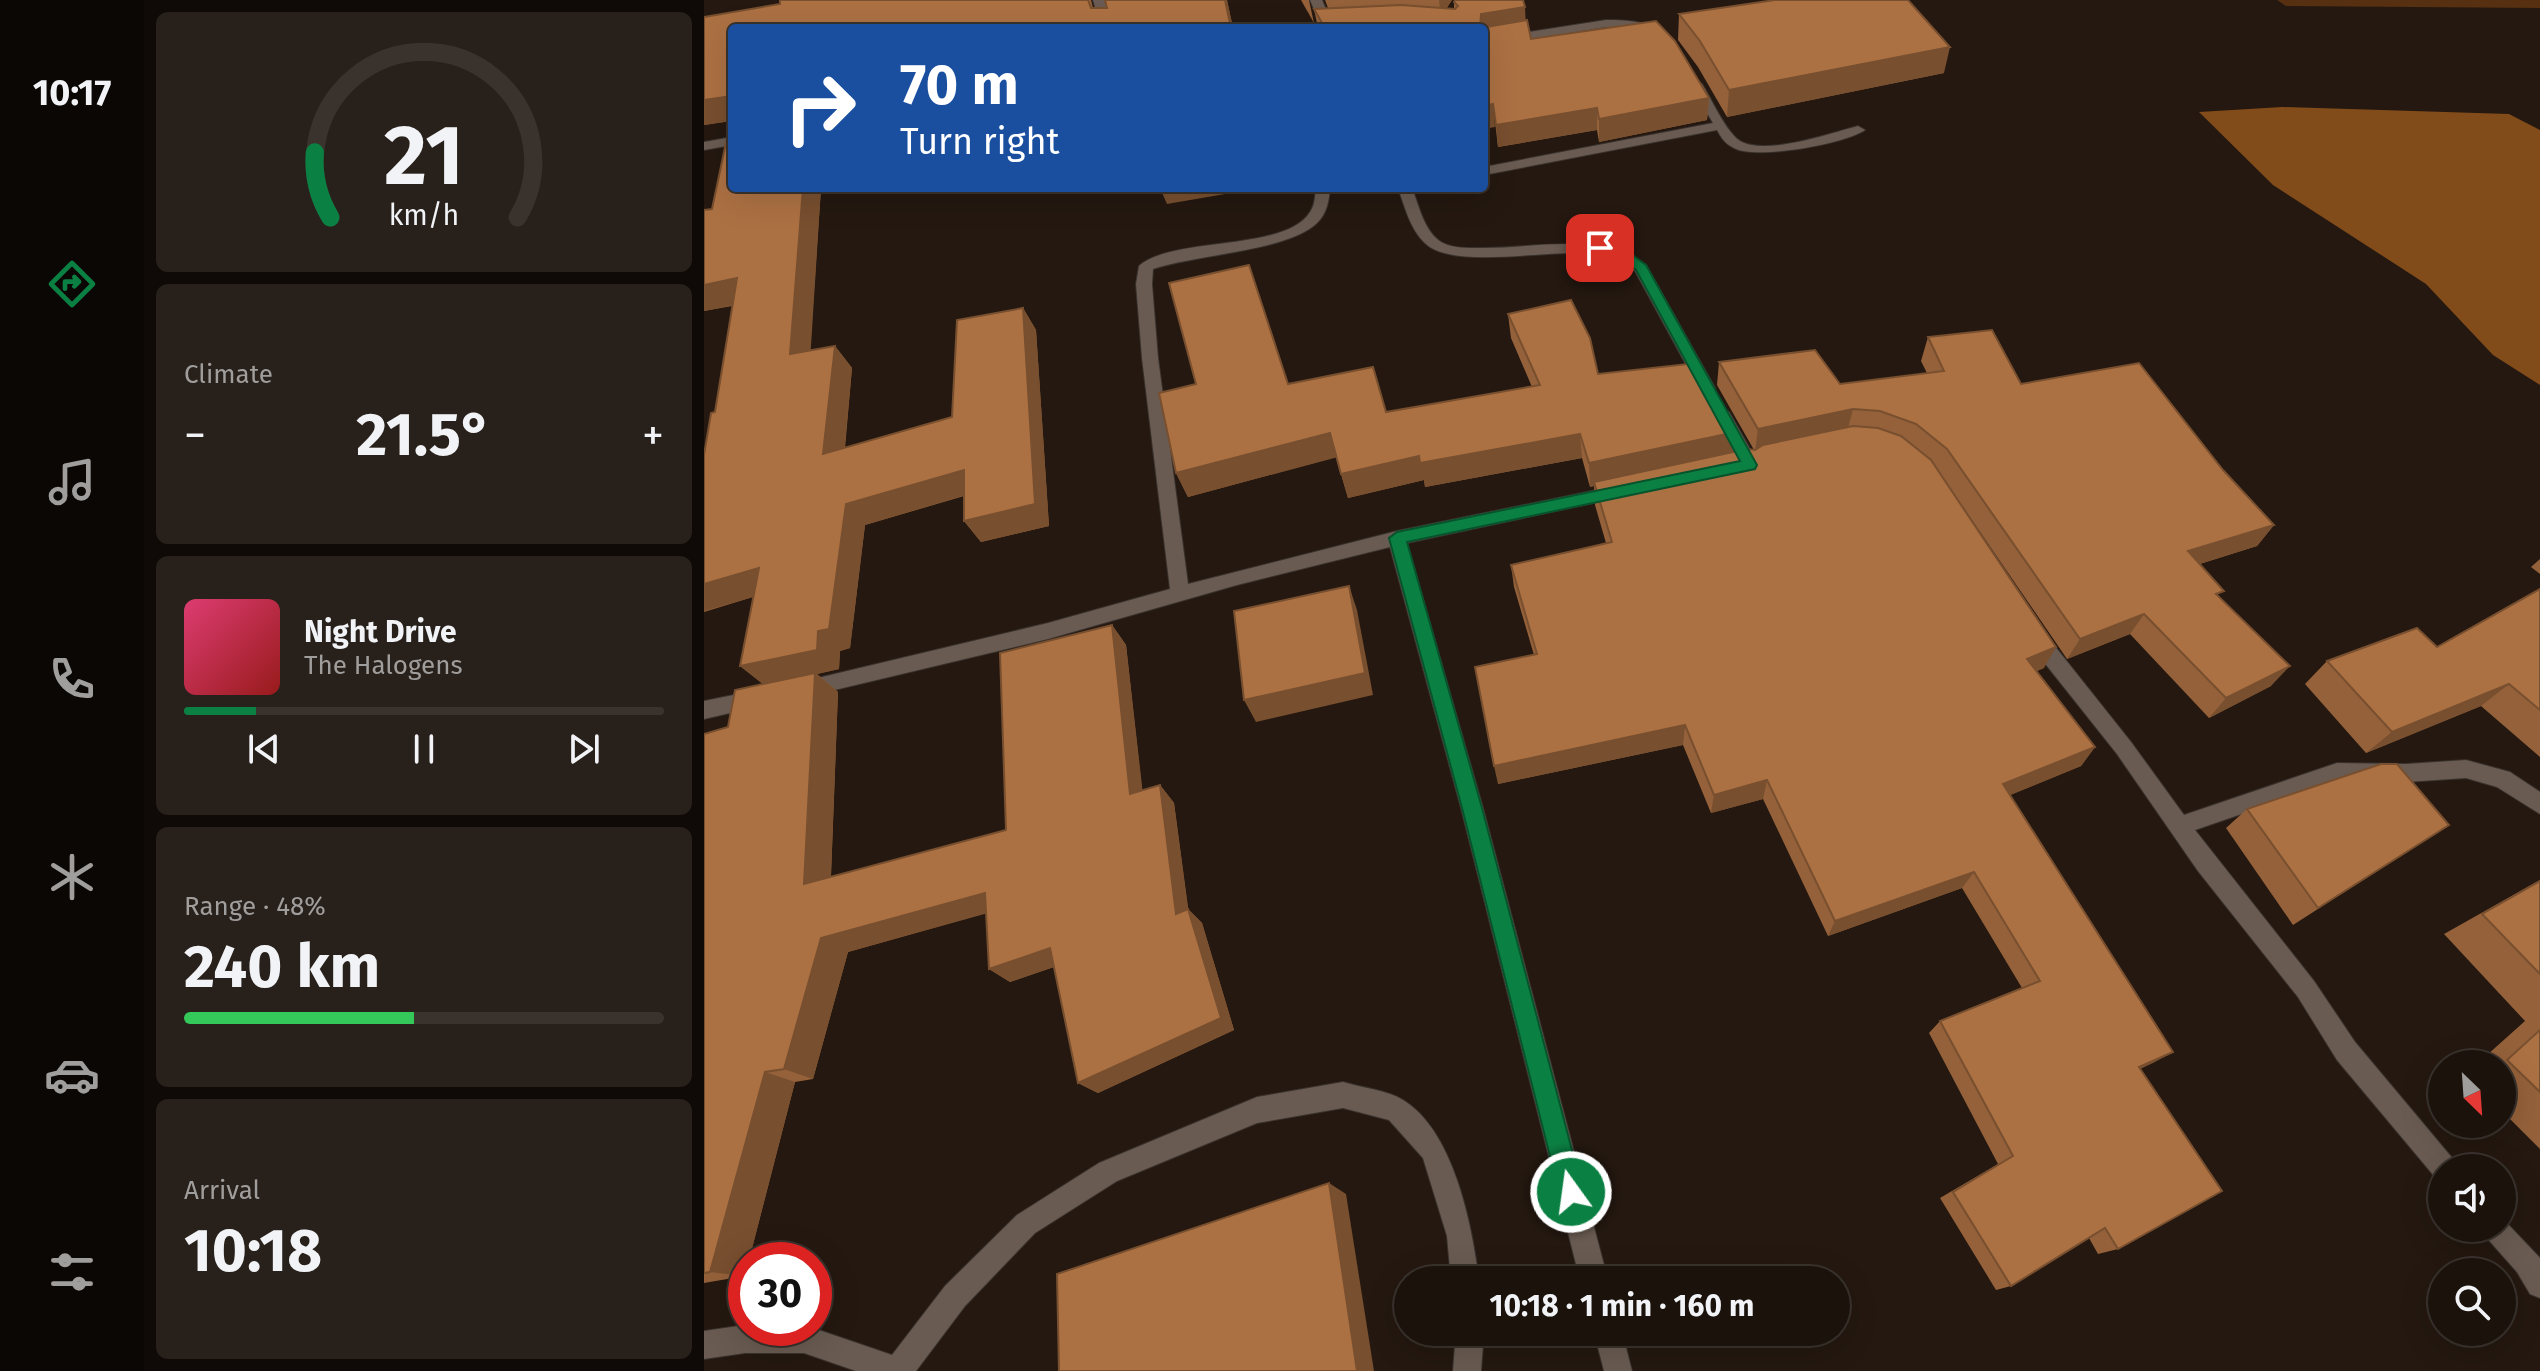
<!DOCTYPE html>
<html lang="en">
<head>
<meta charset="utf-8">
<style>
	:root { --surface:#1b120c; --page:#28201a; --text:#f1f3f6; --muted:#a09e9d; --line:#39322d; --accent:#0b8043 }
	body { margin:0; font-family:"Fira Sans",sans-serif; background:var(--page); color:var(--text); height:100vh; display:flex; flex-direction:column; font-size:30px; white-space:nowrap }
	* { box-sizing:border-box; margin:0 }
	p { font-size:26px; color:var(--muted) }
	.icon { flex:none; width:44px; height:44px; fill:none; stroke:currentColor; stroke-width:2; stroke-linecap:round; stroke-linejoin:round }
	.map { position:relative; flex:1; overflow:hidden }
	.sheet { display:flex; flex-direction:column; gap:12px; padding:12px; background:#0f0a07; width:560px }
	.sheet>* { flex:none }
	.banner { position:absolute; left:24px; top:24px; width:760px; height:168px; border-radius:8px; box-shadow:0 8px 32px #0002,0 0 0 2px var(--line); background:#1a4fa0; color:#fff; overflow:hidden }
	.needle { width:52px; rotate:155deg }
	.controls { position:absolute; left:1724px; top:1050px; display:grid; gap:16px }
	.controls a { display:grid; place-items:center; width:88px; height:88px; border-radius:50%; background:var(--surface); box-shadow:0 8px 32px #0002,0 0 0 2px var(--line); font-size:40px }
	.speed { position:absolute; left:24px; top:1242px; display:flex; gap:16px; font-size:40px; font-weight:700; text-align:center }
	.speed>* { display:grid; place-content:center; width:104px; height:104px; border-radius:50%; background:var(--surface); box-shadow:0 8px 32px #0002,0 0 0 2px var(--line); line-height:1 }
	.speed .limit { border:12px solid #d22; background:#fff; color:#111 }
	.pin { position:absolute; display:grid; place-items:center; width:68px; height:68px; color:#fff; margin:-34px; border-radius:16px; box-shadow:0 4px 12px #0006 }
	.me { position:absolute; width:88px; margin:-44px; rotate:346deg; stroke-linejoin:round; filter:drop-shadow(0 0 6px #0008) }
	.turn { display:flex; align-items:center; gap:28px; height:168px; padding:0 40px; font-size:36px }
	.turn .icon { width:104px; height:104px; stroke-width:2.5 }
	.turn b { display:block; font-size:56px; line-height:68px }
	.big { font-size:60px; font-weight:700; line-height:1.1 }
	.sheet .card { flex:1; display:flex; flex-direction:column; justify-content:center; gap:12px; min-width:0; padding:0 28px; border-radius:12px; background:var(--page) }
	.sheet .dial { align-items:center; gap:0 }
	.dial svg { height:208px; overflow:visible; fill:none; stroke:var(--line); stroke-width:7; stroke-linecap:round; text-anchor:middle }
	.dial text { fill:var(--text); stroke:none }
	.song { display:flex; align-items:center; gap:24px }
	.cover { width:96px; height:96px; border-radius:12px; background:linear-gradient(135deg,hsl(340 70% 55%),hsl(0 70% 35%)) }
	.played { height:8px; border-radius:4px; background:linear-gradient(90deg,var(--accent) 15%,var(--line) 15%) }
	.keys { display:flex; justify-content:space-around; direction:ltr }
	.heat { display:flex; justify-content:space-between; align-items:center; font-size:44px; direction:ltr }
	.charge { height:12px; border-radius:6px; background:linear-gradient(90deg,#34c759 48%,var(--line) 0) }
	.trip { position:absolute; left:690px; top:1266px; width:456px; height:80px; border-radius:40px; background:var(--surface); box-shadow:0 8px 32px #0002,0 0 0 2px var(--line); font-weight:700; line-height:80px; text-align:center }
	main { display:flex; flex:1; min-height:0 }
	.tab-bar { display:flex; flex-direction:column; width:144px; justify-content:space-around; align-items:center; background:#0b0705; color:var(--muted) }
	.tab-bar .icon { width:56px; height:56px }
	.tab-bar .selected { color:var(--accent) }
	.tab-bar b { font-size:36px; color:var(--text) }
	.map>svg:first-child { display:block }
	.green { fill:#563010 }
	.water { fill:#824b1a }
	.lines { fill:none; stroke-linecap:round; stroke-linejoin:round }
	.minor-casing { stroke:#3a322e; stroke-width:2 }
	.minor { fill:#695b51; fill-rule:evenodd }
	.wall { fill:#94613a }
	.shaded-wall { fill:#784f2f }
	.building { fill:#ac7143; stroke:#784f2f; stroke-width:2 }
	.route { fill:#0b8043; stroke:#07532c; stroke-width:2 }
</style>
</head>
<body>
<main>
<nav class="tab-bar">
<b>10:17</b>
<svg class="icon selected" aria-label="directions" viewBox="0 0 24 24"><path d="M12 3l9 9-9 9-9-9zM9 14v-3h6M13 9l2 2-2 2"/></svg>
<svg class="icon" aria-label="music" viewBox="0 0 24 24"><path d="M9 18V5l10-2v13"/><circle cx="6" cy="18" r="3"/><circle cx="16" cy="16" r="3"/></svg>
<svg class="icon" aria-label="phone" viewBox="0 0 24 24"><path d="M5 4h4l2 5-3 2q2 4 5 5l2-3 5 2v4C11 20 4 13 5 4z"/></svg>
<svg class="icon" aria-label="climate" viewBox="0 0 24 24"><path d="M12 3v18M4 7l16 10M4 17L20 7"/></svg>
<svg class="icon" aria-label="car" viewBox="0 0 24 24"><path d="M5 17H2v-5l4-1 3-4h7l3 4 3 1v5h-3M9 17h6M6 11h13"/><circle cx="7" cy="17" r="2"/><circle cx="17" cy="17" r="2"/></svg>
<svg class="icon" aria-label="filters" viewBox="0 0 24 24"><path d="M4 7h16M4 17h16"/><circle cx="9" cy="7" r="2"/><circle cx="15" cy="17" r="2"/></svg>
</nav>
<section class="sheet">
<div class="card dial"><svg viewBox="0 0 100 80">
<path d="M14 69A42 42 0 1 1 86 69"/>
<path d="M14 69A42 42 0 0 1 8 44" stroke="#0b8043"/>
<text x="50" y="56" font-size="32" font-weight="700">21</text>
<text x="50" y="72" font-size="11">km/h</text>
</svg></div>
<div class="card"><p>Climate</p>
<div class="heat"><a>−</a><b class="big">21.5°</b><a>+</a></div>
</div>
<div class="card">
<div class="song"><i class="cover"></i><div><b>Night Drive</b><p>The Halogens</p></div></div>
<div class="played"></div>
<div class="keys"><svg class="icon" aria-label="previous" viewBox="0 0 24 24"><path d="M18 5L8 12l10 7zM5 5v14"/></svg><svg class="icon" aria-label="pause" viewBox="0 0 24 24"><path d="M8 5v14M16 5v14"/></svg><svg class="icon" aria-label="next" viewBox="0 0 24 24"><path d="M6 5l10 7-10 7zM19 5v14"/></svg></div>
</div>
<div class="card"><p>Range · 48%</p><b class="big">240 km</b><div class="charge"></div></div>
<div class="card"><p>Arrival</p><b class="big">10:18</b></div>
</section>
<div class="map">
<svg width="1836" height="1371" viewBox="0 0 1836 1371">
	<rect width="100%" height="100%" fill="#241810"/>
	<path class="green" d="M1573 0H1836V8L1582 6Z"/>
	<path class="water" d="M1578 107 1805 114 1836 130V385L1789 355 1722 284 1569 185 1495 112Z"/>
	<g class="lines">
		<defs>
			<g id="minor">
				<path d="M389 0H401L409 28H397Z"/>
				<path d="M606 0H618L630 28H618Z"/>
				<path d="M902 20C927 20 951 22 970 40L964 44 942 31 902 27 780 47V39Z"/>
				<path d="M992 80 998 84C1008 100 1018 124 1032 138 1054 159 1127 133 1154 126L1161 130C1141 144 1052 160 1030 148 1021 144 1017 137 1013 130L780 175V167L1009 123 986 84Z"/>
				<path d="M28 137V145L0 150V142Z"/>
				<path d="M612 188H626C625 201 623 213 613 223 582 252 492 254 449 269L448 284 454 358 484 584 693 531 917 485 923 486 926 491 917 497 703 543 779 808 904 1280H876L757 808 686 547 533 585 344 639 97 698 90 696 87 690 90 684 97 682 344 623 466 589 438 358 432 284 435 266C468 236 582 252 606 212 611 205 611 196 612 188Z"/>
				<path d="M694 188H708C715 206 720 231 737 242 749 249 766 248 779 248 836 248 891 232 942 265L1011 388 1009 392H997L931 271C920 264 911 258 898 255 855 246 750 272 721 243 706 229 701 207 694 188Z"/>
				<path d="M1019 410 1025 412 1055 465 1052 469H1040L1037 465 1011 416Z"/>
				<path d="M1331 628 1338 630 1427 742 1480 815 1633 763 1702 764 1762 760 1806 772 1836 792V814L1793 787 1762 778 1702 782 1633 781 1491 830 1610 981 1651 1042 1749 1159 1753 1168H1738V1180L1731 1177 1633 1060 1594 997 1494 871 1413 754 1324 642 1321 636 1324 630Z"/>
				<path d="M54 690 61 693 64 699 61 705 0 719V701Z"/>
				<path d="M639 1082C658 1088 683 1090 699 1100 750 1131 768 1226 775 1280H747L743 1236 719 1158 685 1120 639 1108 553 1123 413 1181 331 1233 261 1306 212 1371H152L100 1353H41L0 1359V1331L41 1325 42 1328H109L188 1355 241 1286 313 1215 395 1163 553 1097Z"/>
				<path d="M1798 1218 1836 1258V1298L1826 1294 1813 1272 1782 1237 1778 1228H1798Z"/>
				<path d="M752 1332H780L777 1371H749Z"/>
				<path d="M890 1332H918L928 1371H900Z"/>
			</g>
		</defs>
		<use href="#minor" class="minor-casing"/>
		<use href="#minor" class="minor"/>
	</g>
	<g class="wall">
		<path d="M76 0H387L389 8H403L401 0H523L529 28H28V188H117L106 350 131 346 148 368 141 448 248 417 253 320 319 308 332 330 345 526 277 542 260 521V496L161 525 146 648 136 651 135 669 113 674 134 692 127 877 302 830 296 653 408 625 422 645 438 790 456 785 470 803 484 909 498 923 530 1030 394 1093 374 1083 350 967 306 982 285 969 282 913 144 952 109 1079 91 1082 45 1260H42L41 1276 0 1283V734L24 727 31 690 59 684 36 666 49 597 0 612V455L7 413 11 412 28 306 0 311V210L8 209 26 121 0 125V17L76 4Z"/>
		<path d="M597 0H605L610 23Z"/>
		<path d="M621 0H748L742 9H750V2L822 20 827 39 1005 98 1003 120 895 142 893 130 794 147 780 28H614L610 9 624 8Z"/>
		<path d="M975 14 1240 73 1023 117 994 67 974 40Z"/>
		<path d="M804 314 894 374 1032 432 1030 452 1050 450 1013 385 1015 362 1136 384 1223 373 1217 361 1224 337 1317 384 1519 470 1570 525 1553 546 1496 564 1567 686 1505 718 1426 634 1363 659 1233 469 1340 668 1333 671 1391 747 1377 766 1306 795 1469 1052 1436 1069 1414 1249 1394 1254 1385 1238 1307 1286 1292 1290 1236 1198 1294 1164 1225 1033 1236 1021 1318 988 1258 888 1124 936 1059 799 1007 813 979 745 794 784 830 655 810 587 807 565 902 543 891 505 890 486 886 487 878 458 721 487 720 480 644 498 632 457 484 497 472 473 492 384H584L682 412 828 387 807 338Z"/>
		<path d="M1836 559V574L1827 567Z"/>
		<path d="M1836 589V757L1777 706 1662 753 1601 684 1623 661 1733 647Z"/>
		<path d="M1543 809 1745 825 1589 925 1522 828Z"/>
		<path d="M1836 880V1149L1798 1111V1064H1773L1821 1021 1740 934Z"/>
	</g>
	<g class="shaded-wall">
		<path d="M521 0H523L529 28H527Z"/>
		<path d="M735 0H748L737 17Z"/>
		<path d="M821 7 822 28H776L777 14Z"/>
		<path d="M1246 47 1240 73 1023 117 1025 90Z"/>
		<path d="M28 96V121L0 125V100Z"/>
		<path d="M1005 98 1003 120 895 142V119Z"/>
		<path d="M789 104 791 127 780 129V106Z"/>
		<path d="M893 108V130L794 147 792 125Z"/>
		<path d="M99 188H117L105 377 86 354Z"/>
		<path d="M456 188H556L463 204Z"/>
		<path d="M33 278 51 301 0 311V285Z"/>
		<path d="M319 308 332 330 345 526 277 542 260 521Z"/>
		<path d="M131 346 148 368 138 475 119 454Z"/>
		<path d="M1149 409 1143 432 1051 452 1054 429Z"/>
		<path d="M1032 432 1029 456 890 482V486L886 487 885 463Z"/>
		<path d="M626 433 634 457 484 497 472 473Z"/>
		<path d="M876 434 878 458 721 487 720 480 644 498 637 474 715 456Z"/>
		<path d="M260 470 275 491 161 525 146 648 136 651 135 669 113 674 134 692 126 900 100 884 60 685 36 666 142 504Z"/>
		<path d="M1570 525 1553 546 1469 572 1484 551Z"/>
		<path d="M55 568 77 589 0 611V584Z"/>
		<path d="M645 586 653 610 669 695 552 722 540 700Z"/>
		<path d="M1440 614 1426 634 1363 659 1376 639Z"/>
		<path d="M408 625 422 645 441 812 426 794Z"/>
		<path d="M1352 647 1340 668 1312 679 1323 659Z"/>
		<path d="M1586 666 1567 686 1505 718 1522 698Z"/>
		<path d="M1805 684 1777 706 1662 753 1688 732Z"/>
		<path d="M981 725 979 745 794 784 790 766Z"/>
		<path d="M1391 747 1377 766 1287 803 1299 784Z"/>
		<path d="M1063 780 1059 799 1007 813 1010 795Z"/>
		<path d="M456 785 470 803 487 929 472 914Z"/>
		<path d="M1270 872 1258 888 1124 936 1131 921Z"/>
		<path d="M281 893 302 908 144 952 109 1079 80 1069 117 938Z"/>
		<path d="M484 909 498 923 530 1030 394 1093 374 1083Z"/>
		<path d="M346 948 364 962 306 982 285 969Z"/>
		<path d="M1469 1052 1449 1063 1416 1078 1435 1067Z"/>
		<path d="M61 1072 91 1082 45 1260H42L41 1276 6 1272Z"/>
		<path d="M625 1183 642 1194 670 1371H653Z"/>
	</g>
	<g class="building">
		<path d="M76 0H384L387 8H403L401 0H521L527 28H28V96L0 100V17L76 4Z"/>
		<path d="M751 0H819L821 7 777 14 776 28 823 20 827 39 952 21 971 41 1005 98 895 119 893 108 792 125 789 104 780 106V28H621L610 9 697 5 751 9 754 6 750 2Z"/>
		<path d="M1071 0H1204L1246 47 1025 90 996 41 975 14Z"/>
		<path d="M28 114V188H99L86 354 131 346 119 454 248 417 253 320 319 308 331 504 260 521V470L142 504 125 629 114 631 113 650 36 666 55 568 0 584V455L7 413 11 412 33 278 0 285V210L8 209Z"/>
		<path d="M545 265 584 384 669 367 682 412 836 385 804 314 867 300 886 338 894 374 993 363 1032 432 885 463 876 434 716 463 715 456 637 474 626 433 472 473 455 393 492 384 465 283Z"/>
		<path d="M1288 330 1317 384 1435 363 1519 470 1570 525 1484 551 1520 591 1512 594 1586 666 1522 698 1440 614 1376 639 1243 449 1212 424 1176 411 1149 409 1054 429 1015 362 1111 350 1136 384 1240 371 1224 337Z"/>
		<path d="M1149 426 1174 428 1197 436 1227 460 1352 647 1323 659 1391 747 1299 784 1469 1052 1435 1067 1518 1191 1414 1249 1401 1228 1307 1286 1249 1192 1309 1156 1236 1021 1336 981 1270 872 1131 921 1063 780 1010 795 981 725 790 766 771 667 833 654 807 565 908 542 890 482 1043 449 1051 450 1059 445Z"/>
		<path d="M645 586 661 673 540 700 530 611Z"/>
		<path d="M1836 589V710L1805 684 1688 732 1623 661 1713 628 1733 647Z"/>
		<path d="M408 625 426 794 456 785 472 914 484 909 517 1018 374 1083 346 948 285 969 281 893 117 938 80 1069 61 1072 6 1272 0 1273V734L24 727 31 690 111 673 100 884 302 830 296 653Z"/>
		<path d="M1677 764H1693L1745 825 1614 908 1543 809Z"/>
		<path d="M1836 881V974L1778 914Z"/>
		<path d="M1836 1030V1092L1803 1060Z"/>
		<path d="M625 1183 653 1371H355L353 1274Z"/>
	</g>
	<path class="route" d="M896 244 926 253 942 265 1053 465 1051 469 703 542 778 808 879 1192 876 1200 867 1204 859 1200 855 1192 758 808 685 538 693 532 1036 461 932 270 916 259 892 251V245Z"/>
</svg>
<div class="controls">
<a><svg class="needle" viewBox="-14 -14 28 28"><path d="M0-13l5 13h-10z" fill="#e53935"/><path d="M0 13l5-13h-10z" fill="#a09e9d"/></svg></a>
<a><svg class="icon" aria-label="sound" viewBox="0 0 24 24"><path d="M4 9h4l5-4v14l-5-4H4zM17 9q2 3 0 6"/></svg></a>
<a><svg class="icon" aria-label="search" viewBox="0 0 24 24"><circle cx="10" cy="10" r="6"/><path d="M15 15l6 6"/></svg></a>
</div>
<div class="speed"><div class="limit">30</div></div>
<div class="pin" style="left:896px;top:248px;background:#d93025"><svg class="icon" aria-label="arrive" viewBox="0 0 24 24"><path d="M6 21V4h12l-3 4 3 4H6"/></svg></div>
<svg class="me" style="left:867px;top:1192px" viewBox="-20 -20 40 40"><circle r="17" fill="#0b8043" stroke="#fff" stroke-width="3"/><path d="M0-11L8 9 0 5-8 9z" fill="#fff"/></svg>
<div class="trip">10:18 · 1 min · 160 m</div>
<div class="banner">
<div class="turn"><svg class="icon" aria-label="right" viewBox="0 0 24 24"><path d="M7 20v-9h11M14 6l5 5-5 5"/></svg><div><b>70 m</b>Turn right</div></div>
</div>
</div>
</main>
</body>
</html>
